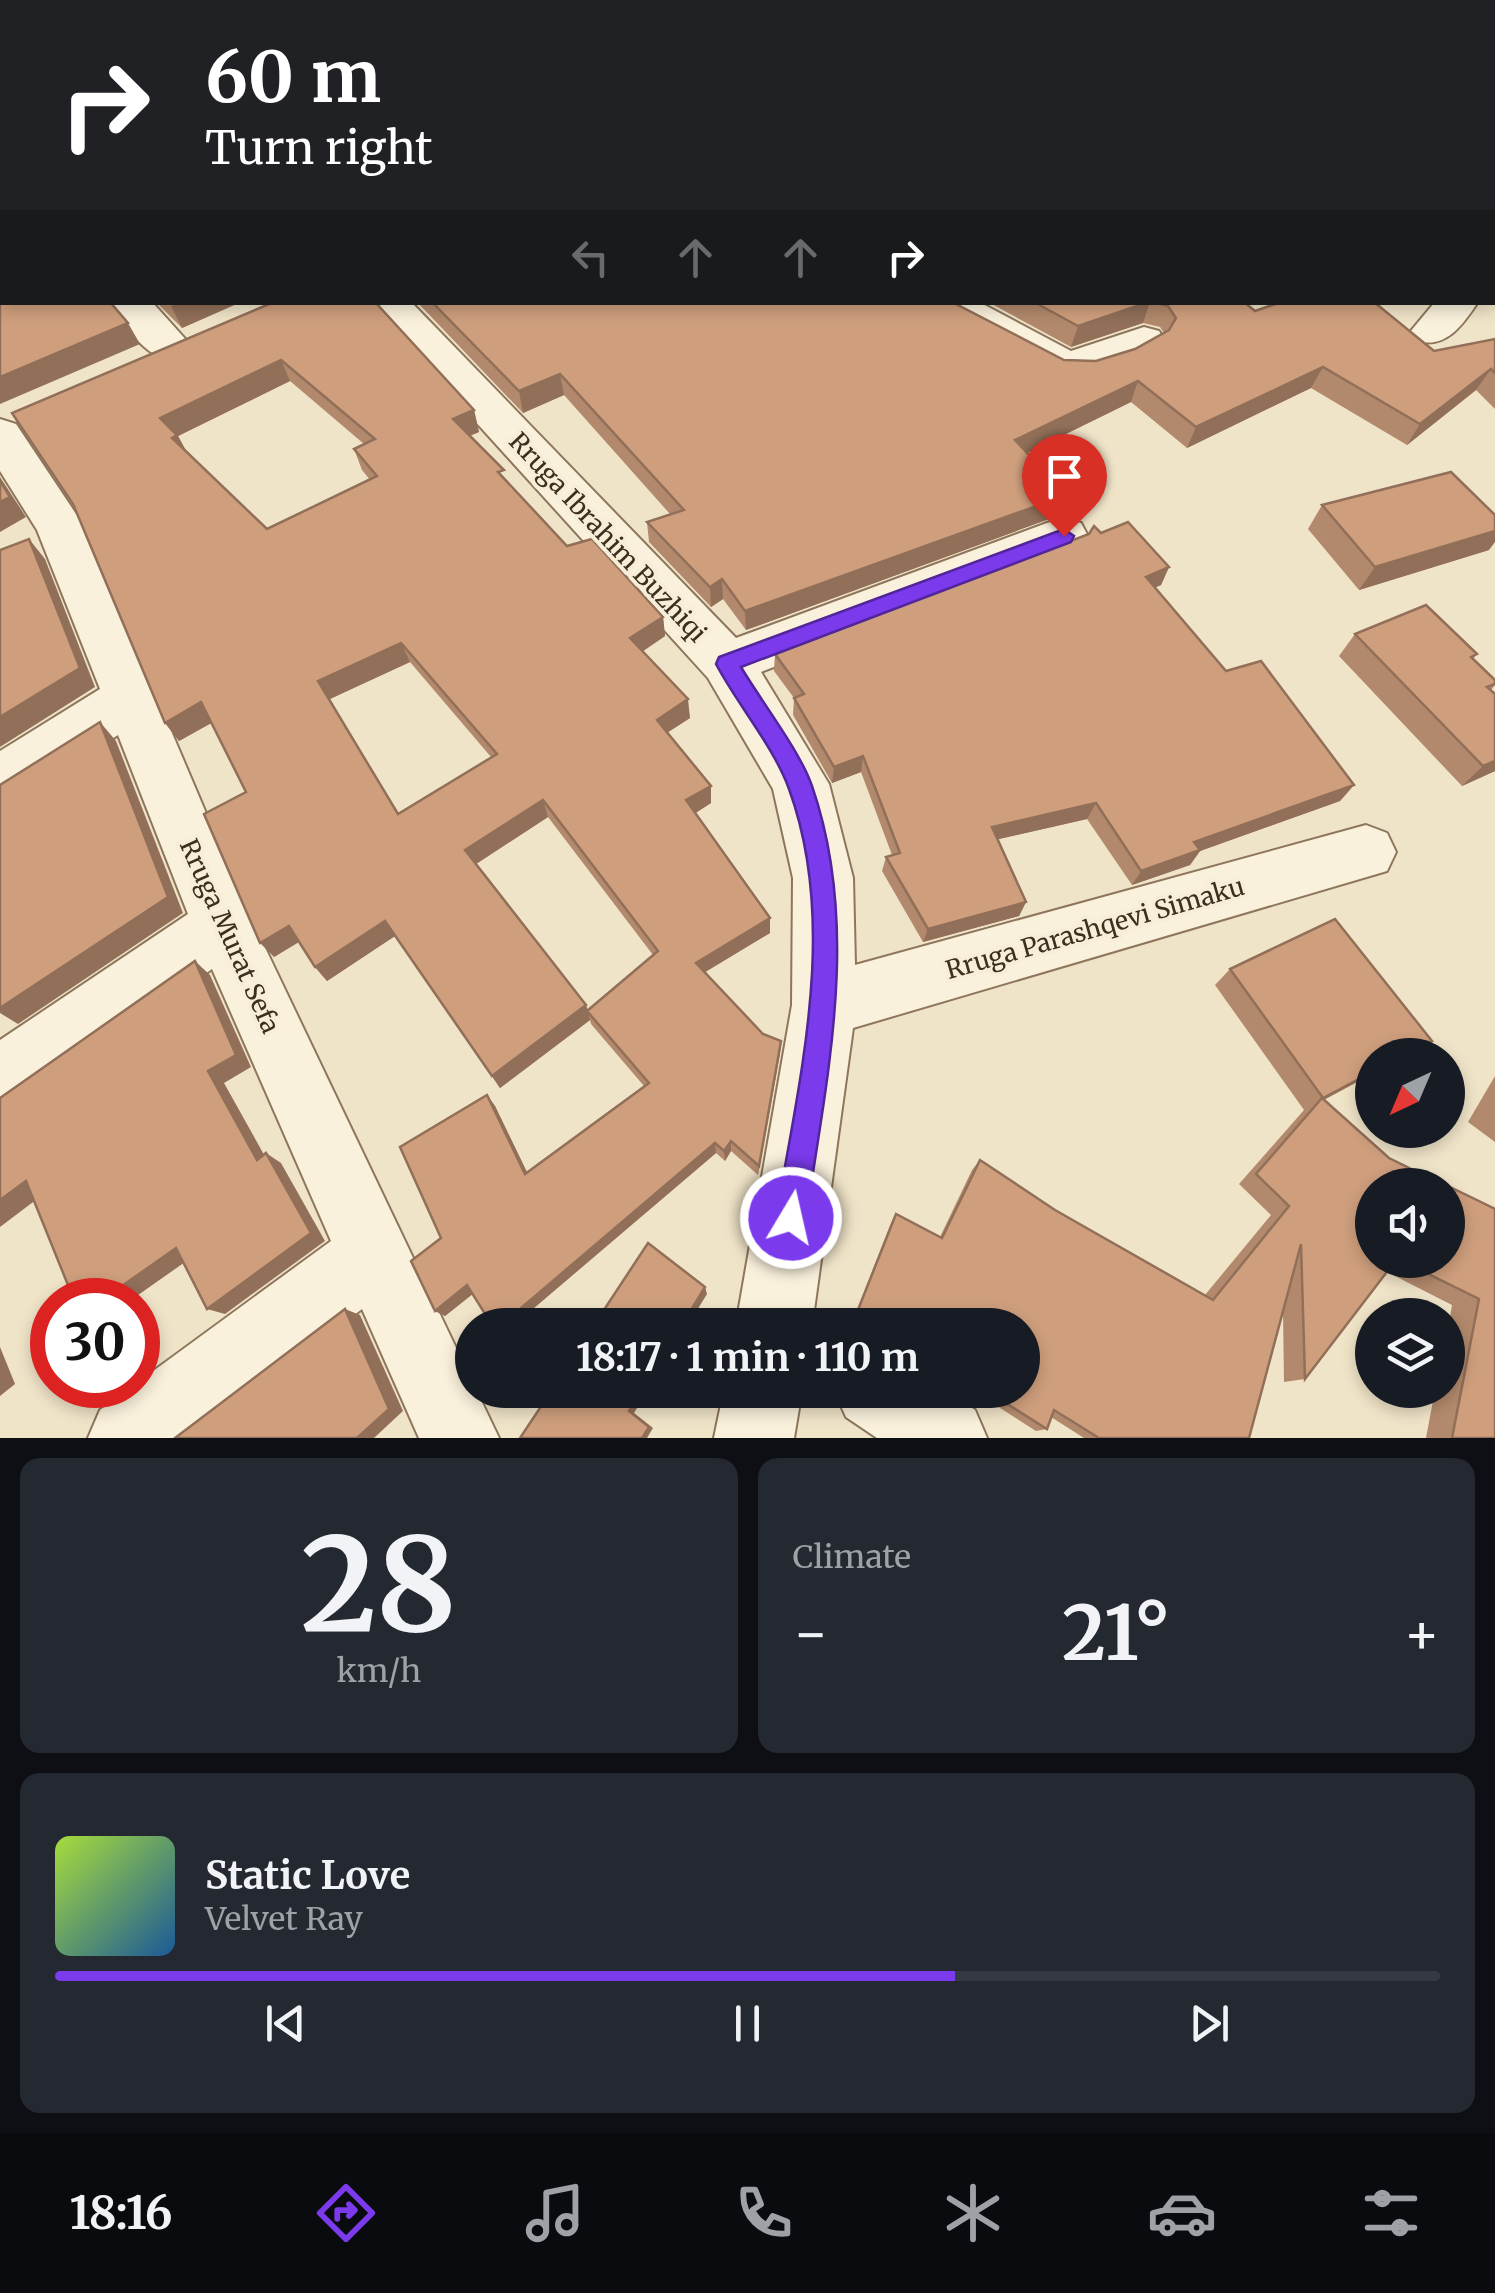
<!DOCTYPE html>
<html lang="en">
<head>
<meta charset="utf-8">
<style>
	:root { --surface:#171b24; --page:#242831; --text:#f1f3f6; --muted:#9ea1a6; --line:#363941; --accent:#7c3aed }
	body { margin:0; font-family:Merriweather,serif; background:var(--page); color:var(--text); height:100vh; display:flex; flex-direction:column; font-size:38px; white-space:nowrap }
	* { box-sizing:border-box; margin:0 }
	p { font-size:32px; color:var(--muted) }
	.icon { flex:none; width:55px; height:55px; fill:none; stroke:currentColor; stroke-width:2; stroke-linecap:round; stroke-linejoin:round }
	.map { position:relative; height:1438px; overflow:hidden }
	.side { display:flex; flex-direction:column; gap:20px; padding:20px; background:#0d0f14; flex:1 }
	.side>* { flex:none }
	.top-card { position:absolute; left:0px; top:0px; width:1495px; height:305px; box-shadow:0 5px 15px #0003; background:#202124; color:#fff; overflow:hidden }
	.needle { width:65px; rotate:224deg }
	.tools { position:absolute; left:1355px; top:1038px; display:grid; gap:20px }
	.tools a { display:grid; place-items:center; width:110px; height:110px; border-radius:50%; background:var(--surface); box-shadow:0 5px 15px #0003; font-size:50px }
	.speed { position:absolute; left:30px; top:1278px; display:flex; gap:20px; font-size:50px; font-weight:700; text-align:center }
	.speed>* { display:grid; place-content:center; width:130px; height:130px; border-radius:50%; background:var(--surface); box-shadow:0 5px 15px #0003; line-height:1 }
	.speed .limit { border:15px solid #d22; background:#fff; color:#111 }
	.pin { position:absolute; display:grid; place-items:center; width:85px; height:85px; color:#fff; margin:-102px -42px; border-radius:50% 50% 50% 0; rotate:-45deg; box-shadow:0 0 10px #0007 }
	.pin .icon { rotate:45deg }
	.me { position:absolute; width:110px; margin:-55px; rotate:9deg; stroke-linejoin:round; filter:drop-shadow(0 0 8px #0008) }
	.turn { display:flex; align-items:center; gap:35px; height:210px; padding:0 40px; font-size:45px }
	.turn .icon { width:130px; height:130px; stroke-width:2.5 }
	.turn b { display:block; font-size:70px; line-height:85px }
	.lanes { display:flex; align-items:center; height:95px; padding:0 40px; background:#0003; justify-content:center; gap:50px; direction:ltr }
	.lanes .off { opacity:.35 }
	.big { font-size:75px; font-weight:700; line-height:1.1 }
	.side .tile { flex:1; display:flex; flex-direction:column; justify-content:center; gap:15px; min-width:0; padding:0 35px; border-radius:20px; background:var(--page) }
	.side .dial { align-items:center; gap:0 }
	.dial b { font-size:130px; line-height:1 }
	.song { display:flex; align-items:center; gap:30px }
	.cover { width:120px; height:120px; border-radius:15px; background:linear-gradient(135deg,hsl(80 70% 55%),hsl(210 70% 35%)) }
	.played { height:10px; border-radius:5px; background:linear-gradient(90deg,var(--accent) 65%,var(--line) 65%) }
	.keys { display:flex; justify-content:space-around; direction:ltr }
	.heat { display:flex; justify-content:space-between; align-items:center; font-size:55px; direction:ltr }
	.side .tiles { flex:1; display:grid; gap:20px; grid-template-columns:1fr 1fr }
	.tile:last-child { grid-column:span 2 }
	.trip { position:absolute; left:455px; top:1308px; width:585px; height:100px; border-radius:50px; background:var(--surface); box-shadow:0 5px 15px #0003; font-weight:700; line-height:100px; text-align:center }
	.dock { display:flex; height:160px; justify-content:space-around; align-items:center; background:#090b0e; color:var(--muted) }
	.dock .icon { width:70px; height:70px }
	.dock .selected { color:var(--accent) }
	.dock b { font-size:45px; color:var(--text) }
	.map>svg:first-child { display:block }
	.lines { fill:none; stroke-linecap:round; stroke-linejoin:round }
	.minor-casing { stroke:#8d765c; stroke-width:4 }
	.minor { fill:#faf1dc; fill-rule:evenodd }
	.wall { fill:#b2896c; fill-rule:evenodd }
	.shaded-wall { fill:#916f58 }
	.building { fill:#cf9f7d; stroke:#916f58; stroke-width:2.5; fill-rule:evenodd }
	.route { fill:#7c3aed; stroke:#51269a; stroke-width:2.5 }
	.labels { text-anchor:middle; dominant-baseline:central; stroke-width:8; stroke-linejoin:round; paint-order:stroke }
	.street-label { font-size:25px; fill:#3d2e20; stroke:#f7eed8 }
</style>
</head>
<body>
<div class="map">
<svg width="1495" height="1438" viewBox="0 0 1495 1438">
	<rect width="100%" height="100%" fill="#f0e4c8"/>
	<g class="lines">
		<defs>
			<g id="minor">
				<path d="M1278 0H1310L1312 2H1279Z"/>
				<path d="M1495 252V277L1492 278V253Z"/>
				<path d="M108 302H152L197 352 191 362C156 371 126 330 108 302Z"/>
				<path d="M367 302H411L736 638 1047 523 1064 518 1081 523 1088 536 1081 549 761 672 829 784 853 878 855 965 1366 825 1387 833 1396 852 1387 871 853 1028 812 1325H736L792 1005 793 878 773 789 708 678Z"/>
				<path d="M927 302H979L1071 351 1144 327 1159 331 1165 341C1153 360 1102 379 1079 380 1068 381 1058 378 1048 375L932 311Z"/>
				<path d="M1435 302H1478C1462 326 1446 349 1416 341L1410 332Z"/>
				<path d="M0 419 16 424 84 526 248 912 499 1438H419L362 1309 193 1438H88L100 1410 331 1241 212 969 24 1104 0 1114V1040L188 914 118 735 20 798 0 806V751L100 689 37 530 0 471Z"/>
				<path d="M724 1390H802L794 1438H714Z"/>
				<path d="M834 1390H943L975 1410 987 1438H877L846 1417Z"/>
			</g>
		</defs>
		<use href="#minor" class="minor-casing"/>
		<use href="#minor" class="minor"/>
	</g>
	<g class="wall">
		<path d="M1336 0H1495V179L1492 180V2H1339Z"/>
		<path d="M156 302H241L182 328Z"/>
		<path d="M274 302 474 410 479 432 470 436 507 481 567 546 663 617 665 636 643 651 690 718 668 732 711 803 695 813 770 918V933L705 972 780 1053 758 1175 731 1151 725 1161 716 1153 514 1325H492L473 1294 445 1316 435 1311 441 1238 487 1095 495 1106 527 1172 644 1086 591 1024 590 1020 500 1088 395 936 327 981 315 967 299 942 274 957 246 792 211 723 179 741 165 723 73 504ZM290 381 364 444 354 449 362 470 370 480 267 529 186 451 178 436ZM410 662 491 757 398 814 329 699ZM548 817 653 955 588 1010 586 1005 476 864Z"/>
		<path d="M417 302H952L1064 360 1096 361 1135 349 1164 333 1160 327 1143 323 1071 347 988 302H1244L1255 311 1434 351 1495 339V409L1476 390 1407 445 1311 388 1187 448 1131 402 1027 453 1060 515 746 630 723 599 711 607 649 542 647 522 670 514 564 395 523 413Z"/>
		<path d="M1322 505 1489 550 1359 590 1308 529Z"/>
		<path d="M1101 533 1169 567 1161 585 1155 587 1226 671 1354 785 1340 801 1200 851 1190 865 1132 885 1087 819 998 839 1026 902 1019 916 923 942 882 871 886 857 892 855 861 772 832 783 793 715 794 698 774 671 775 654Z"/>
		<path d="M1355 634 1477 654 1473 659 1495 680V685L1491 690 1495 694V771L1462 786 1339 656Z"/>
		<path d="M1230 969 1432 1041 1409 1055H1372V1074L1324 1100 1372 1260H1448L1495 1209V1438H1426L1435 1390H1448V1330L1452 1305 1387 1272 1305 1379 1284 1382 1283 1312 1249 1438H1084L1051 1417 1047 1429 1036 1431 972 1390H1022V1325H851L891 1223 896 1214 940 1237 972 1170 980 1160 1055 1210 1205 1295 1271 1215 1239 1184 1304 1110 1215 985Z"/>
		<path d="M1495 1076V1142L1468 1122Z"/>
	</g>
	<g class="shaded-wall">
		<path d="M180 302H241L182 328 171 306Z"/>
		<path d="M1150 302 1143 323 1071 347 1078 326Z"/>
		<path d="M128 323 140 344 0 404V377Z"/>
		<path d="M281 360 290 381 178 436 189 456 184 459 160 418Z"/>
		<path d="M1323 367 1311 388 1187 448 1196 427Z"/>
		<path d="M1491 369 1476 390 1407 445 1420 424Z"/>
		<path d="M560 374 564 395 523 413 519 391Z"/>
		<path d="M1138 381 1131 402 1009 462 1015 440Z"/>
		<path d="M474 410 479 432 459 440 453 419Z"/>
		<path d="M0 477 26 517 0 532Z"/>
		<path d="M1067 495 1060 515 746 630 745 611Z"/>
		<path d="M1495 531V542L1489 550 1359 590 1375 567Z"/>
		<path d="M29 539 45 559 95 687 0 747V717Z"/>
		<path d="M1169 567 1161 585 1138 595 1146 577Z"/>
		<path d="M722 579 723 599 711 607 710 587Z"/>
		<path d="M663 617 665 636 633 658 630 638Z"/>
		<path d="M401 643 410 662 328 700 318 681Z"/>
		<path d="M688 699 690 718 659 738 657 720Z"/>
		<path d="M201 702 215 721 179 741 165 723Z"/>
		<path d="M100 722 116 741 183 913 18 1024 0 1013V1008Z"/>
		<path d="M863 756 861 772 832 783 834 767Z"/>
		<path d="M1495 761V771L1462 786 1483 766Z"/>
		<path d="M1354 785 1340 801 1200 851 1190 865 1132 885 1141 871 1194 842Z"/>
		<path d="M711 786V803L688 818 686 800Z"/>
		<path d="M543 800 548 817 473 866 465 850Z"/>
		<path d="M1096 803 1087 819 986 842 992 827Z"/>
		<path d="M1026 902 1019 916 923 942 928 929Z"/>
		<path d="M770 918V933L697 977 696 963Z"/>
		<path d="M385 921 395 936 327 981 315 967Z"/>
		<path d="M289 926 302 940 274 957 260 943Z"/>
		<path d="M195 961 210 975 251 1067 224 1083 272 1169 257 1160 208 1071Z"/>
		<path d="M586 1005 590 1020 500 1088 492 1076Z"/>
		<path d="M781 1041 780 1053 758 1175 759 1166Z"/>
		<path d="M1372 1072V1074L1319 1102 1323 1098Z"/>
		<path d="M487 1095 495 1106 532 1183 525 1174Z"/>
		<path d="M731 1141V1151L725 1161 724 1151Z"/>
		<path d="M715 1143 716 1153 514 1325H501Z"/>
		<path d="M266 1153 281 1163 325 1241 225 1314 207 1309Z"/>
		<path d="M26 1181 49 1190 0 1227V1200Z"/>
		<path d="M176 1248 195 1255 131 1300H102Z"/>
		<path d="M467 1285 476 1291 445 1316 435 1311Z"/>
		<path d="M705 1287 707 1294 688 1325H682Z"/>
		<path d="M345 1309 360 1315 403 1411 374 1438H357Z"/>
		<path d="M0 1347 15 1384 0 1396Z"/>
		<path d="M642 1390H648L634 1413 653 1428 647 1438H642L629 1411Z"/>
	</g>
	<g class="building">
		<path d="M0 0H966L968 2H2V302H110L128 323 0 377Z"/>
		<path d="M1373 0H1495V156H1492V2H1376Z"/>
		<path d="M274 302H375L474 410 453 419 504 470 498 472 567 546 592 539 663 617 630 638 688 699 657 720 711 786 686 800 770 918 696 963 763 1034 781 1041 759 1166 731 1141 724 1151 715 1143 501 1325H492L467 1285 435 1311 411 1261 441 1238 400 1147 487 1095 525 1174 649 1083 587 1011 658 951 543 800 465 850 586 1005 492 1076 385 921 315 967 289 926 260 943 204 814 246 792 201 702 165 723 73 504 12 413ZM281 360 375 439 354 449 377 476 267 529 172 438 177 435 160 418ZM401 643 497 754 398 814 318 681Z"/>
		<path d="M432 302H952L1064 360 1096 361 1135 349 1169 330 1176 318 1168 306 1153 302H1244L1255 311 1281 302H1374L1434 351 1495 339V373L1491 369 1420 424 1323 367 1196 427 1138 381 1015 440 1067 495 745 611 722 579 710 587 647 522 684 510 560 374 519 391Z"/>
		<path d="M1034 302H1149L1078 326Z"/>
		<path d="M1451 472 1495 515V531L1375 567 1322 505Z"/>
		<path d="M0 481 10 497 0 502Z"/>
		<path d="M1128 522 1169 567 1146 577 1226 671 1261 661 1354 785 1194 842 1200 850 1141 871 1096 803 992 827 1026 902 928 929 886 857 900 853 863 756 834 767 794 698 804 694 775 654 1089 534 1094 526 1101 533Z"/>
		<path d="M29 539 80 668 0 717V550Z"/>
		<path d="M1426 605 1477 654 1471 657 1495 680V684L1487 687 1495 694V761L1483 766 1355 634Z"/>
		<path d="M100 722 168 897 0 1008V785Z"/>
		<path d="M1335 919 1432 1041 1405 1055H1372V1072L1323 1098 1230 969Z"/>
		<path d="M195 961 236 1055 208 1071 257 1160 266 1153 311 1233 207 1309 176 1248 102 1300H74L26 1181 0 1200V1098Z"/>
		<path d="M1322 1098 1389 1158 1444 1185H1372V1260H1396L1305 1379 1301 1244 1249 1438H1099L1054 1410 1047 1429 985 1390H1022V1325H852L896 1214 942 1238 980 1160 1055 1210 1213 1300 1289 1206 1256 1174Z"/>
		<path d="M1448 1186 1495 1209V1438H1452L1479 1299 1400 1260H1448Z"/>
		<path d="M648 1243 705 1287 682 1325H594Z"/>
		<path d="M345 1309 389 1409 357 1438H175Z"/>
		<path d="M552 1390H642L629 1411 649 1427 642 1438H520Z"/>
	</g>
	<path class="route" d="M1064 529 1074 536 1071 542 741 667C761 701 800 751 812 786 861 928 827 1075 806 1218L801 1229 791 1233 780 1229 776 1218C799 1079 839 926 789 789 774 747 737 704 716 664L719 657Z"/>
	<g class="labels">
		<g class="street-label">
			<text transform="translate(608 537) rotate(47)">Rruga Ibrahim Buzhiqi</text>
			<text transform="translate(1095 928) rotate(-16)">Rruga Parashqevi Simaku</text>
			<text transform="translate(230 936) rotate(66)">Rruga Murat Sefa</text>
		</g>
	</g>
</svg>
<div class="tools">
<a><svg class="needle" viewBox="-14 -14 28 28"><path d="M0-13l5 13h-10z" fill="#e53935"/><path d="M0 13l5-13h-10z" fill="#9ea1a6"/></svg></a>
<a><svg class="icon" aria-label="sound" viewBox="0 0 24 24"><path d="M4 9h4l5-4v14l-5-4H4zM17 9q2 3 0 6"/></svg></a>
<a><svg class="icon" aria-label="layers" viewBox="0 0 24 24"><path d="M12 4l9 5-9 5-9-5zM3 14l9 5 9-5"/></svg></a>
</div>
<div class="speed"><div class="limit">30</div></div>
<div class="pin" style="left:1064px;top:536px;background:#d93025"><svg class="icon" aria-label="arrive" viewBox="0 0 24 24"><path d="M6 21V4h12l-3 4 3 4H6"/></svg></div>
<svg class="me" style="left:791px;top:1218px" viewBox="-20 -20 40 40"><circle r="17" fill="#7c3aed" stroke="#fff" stroke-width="3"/><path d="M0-11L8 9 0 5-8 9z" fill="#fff"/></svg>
<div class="trip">18:17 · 1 min · 110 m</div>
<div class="top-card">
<div class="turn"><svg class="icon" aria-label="right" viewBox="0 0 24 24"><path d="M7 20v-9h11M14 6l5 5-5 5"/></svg><div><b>60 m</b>Turn right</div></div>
<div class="lanes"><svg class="icon off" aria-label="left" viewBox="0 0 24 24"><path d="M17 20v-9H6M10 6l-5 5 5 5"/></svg><svg class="icon off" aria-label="ahead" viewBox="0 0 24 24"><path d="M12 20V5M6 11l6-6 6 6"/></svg><svg class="icon off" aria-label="ahead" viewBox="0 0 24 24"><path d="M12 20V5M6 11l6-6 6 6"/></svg><svg class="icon" aria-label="right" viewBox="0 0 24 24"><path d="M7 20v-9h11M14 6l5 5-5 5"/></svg></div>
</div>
</div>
<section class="side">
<div class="tiles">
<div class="tile dial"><b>28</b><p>km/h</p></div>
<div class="tile"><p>Climate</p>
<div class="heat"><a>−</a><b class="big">21°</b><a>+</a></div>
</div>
<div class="tile">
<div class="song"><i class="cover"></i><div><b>Static Love</b><p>Velvet Ray</p></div></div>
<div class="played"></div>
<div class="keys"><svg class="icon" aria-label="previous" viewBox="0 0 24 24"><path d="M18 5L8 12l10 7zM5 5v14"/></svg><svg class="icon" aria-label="pause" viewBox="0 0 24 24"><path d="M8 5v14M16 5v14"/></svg><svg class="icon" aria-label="next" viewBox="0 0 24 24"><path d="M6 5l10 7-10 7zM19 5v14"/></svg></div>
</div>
</div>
</section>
<nav class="dock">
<b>18:16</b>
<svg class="icon selected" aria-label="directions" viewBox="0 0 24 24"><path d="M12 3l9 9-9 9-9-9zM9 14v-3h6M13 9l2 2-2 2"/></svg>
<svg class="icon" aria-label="music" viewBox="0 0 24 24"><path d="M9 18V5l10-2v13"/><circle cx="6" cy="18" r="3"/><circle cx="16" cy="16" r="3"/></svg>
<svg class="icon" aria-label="phone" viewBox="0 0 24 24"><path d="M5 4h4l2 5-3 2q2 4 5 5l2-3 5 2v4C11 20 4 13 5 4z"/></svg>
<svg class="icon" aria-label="climate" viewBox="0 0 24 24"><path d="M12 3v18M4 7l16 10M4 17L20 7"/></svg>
<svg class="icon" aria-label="car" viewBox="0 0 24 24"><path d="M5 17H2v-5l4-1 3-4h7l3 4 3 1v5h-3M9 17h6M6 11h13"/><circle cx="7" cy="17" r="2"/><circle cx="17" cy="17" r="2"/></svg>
<svg class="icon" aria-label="filters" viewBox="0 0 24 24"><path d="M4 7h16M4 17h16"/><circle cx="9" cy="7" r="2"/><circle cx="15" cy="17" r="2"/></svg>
</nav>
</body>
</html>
